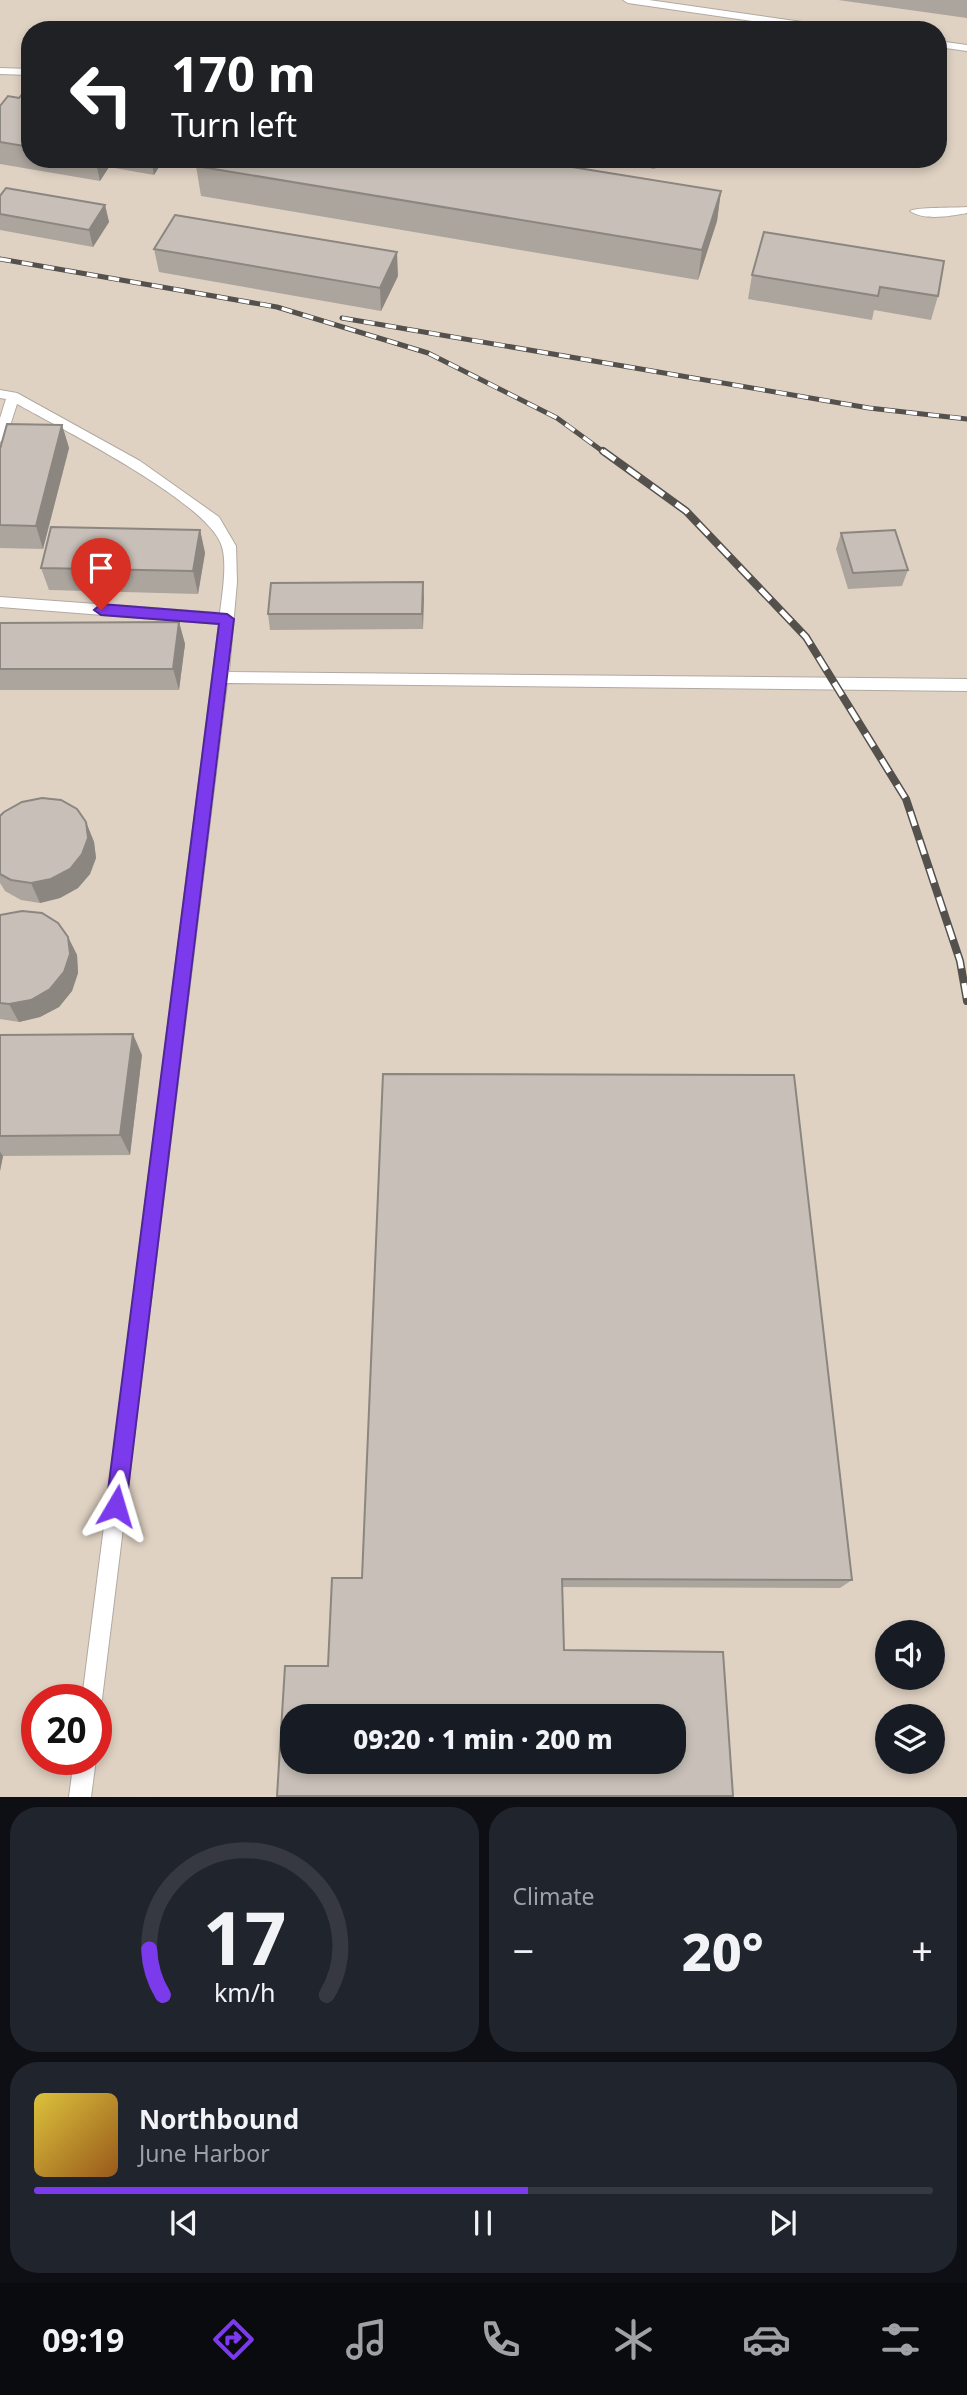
<!DOCTYPE html>
<html lang="en">
<head>
<meta charset="utf-8">
<style>
	:root { --surface:#171b24; --page:#20242c; --text:#f1f3f6; --muted:#9ea1a6; --line:#363941; --accent:#7c3aed }
	body { margin:0; font-family:"Noto Sans",sans-serif; background:var(--page); color:var(--text); height:100vh; display:flex; flex-direction:column; font-size:26px; white-space:nowrap }
	* { box-sizing:border-box; margin:0 }
	p { font-size:23px; color:var(--muted) }
	.icon { flex:none; width:38px; height:38px; fill:none; stroke:currentColor; stroke-width:2; stroke-linecap:round; stroke-linejoin:round }
	.map { position:relative; height:1797px; overflow:hidden }
	.side { display:flex; flex-direction:column; gap:10px; padding:10px; background:#0d0f14; flex:1 }
	.side>* { flex:none }
	.guide { position:absolute; left:21px; top:21px; width:926px; height:147px; border-radius:28px; box-shadow:0 4px 10px #0003; background:#202124; color:#fff; overflow:hidden }
	.tools { position:absolute; left:875px; top:1620px; display:grid; gap:14px }
	.tools a { display:grid; place-items:center; width:70px; height:70px; border-radius:50%; background:var(--surface); box-shadow:0 4px 10px #0003; font-size:35px }
	.speed { position:absolute; left:21px; top:1684px; display:flex; gap:14px; font-size:35px; font-weight:700; text-align:center }
	.speed>* { display:grid; place-content:center; width:91px; height:91px; border-radius:50%; background:var(--surface); box-shadow:0 4px 10px #0003; line-height:1 }
	.speed .limit { border:10px solid #d22; background:#fff; color:#111 }
	.pin { position:absolute; display:grid; place-items:center; width:60px; height:60px; color:#fff; margin:-72px -30px; border-radius:50% 50% 50% 0; rotate:-45deg; box-shadow:0 0 7px #0007 }
	.pin .icon { rotate:45deg }
	.me { position:absolute; width:77px; margin:-38px; rotate:7deg; stroke-linejoin:round; filter:drop-shadow(0 0 5px #0008) }
	.turn { display:flex; align-items:center; gap:24px; height:147px; padding:0 35px; font-size:32px }
	.turn .icon { width:91px; height:91px; stroke-width:2.5 }
	.turn b { display:block; font-size:49px; line-height:60px }
	.big { font-size:52px; font-weight:800; line-height:1.1 }
	.side .card { flex:1; display:flex; flex-direction:column; justify-content:center; gap:10px; min-width:0; padding:0 24px; border-radius:28px; background:var(--page) }
	.side .dial { align-items:center; gap:0 }
	.dial svg { height:182px; overflow:visible; fill:none; stroke:var(--line); stroke-width:7; stroke-linecap:round; text-anchor:middle }
	.dial text { fill:var(--text); stroke:none }
	.song { display:flex; align-items:center; gap:21px }
	.cover { width:84px; height:84px; border-radius:10px; background:linear-gradient(135deg,hsl(50 70% 55%),hsl(30 70% 35%)) }
	.played { height:7px; border-radius:4px; background:linear-gradient(90deg,var(--accent) 55%,var(--line) 55%) }
	.keys { display:flex; justify-content:space-around; direction:ltr }
	.heat { display:flex; justify-content:space-between; align-items:center; font-size:38px; direction:ltr }
	.side .tiles { flex:1; display:grid; gap:10px; grid-template-columns:1fr 1fr }
	.card:last-child { grid-column:span 2 }
	.trip { position:absolute; left:280px; top:1704px; width:406px; height:70px; border-radius:28px; background:var(--surface); box-shadow:0 4px 10px #0003; font-weight:800; line-height:70px; text-align:center }
	.dock { display:flex; height:112px; justify-content:space-around; align-items:center; background:#090b0e; color:var(--muted) }
	.dock .icon { width:49px; height:49px }
	.dock .selected { color:var(--accent) }
	.dock b { font-size:32px; color:var(--text) }
	.map>svg:first-child { display:block }
	.built { fill:#dfd2c3; fill-rule:evenodd }
	.lines { fill:none; stroke-linecap:round; stroke-linejoin:round }
	.service-casing { stroke:#b1a9a1; stroke-width:2 }
	.service { fill:#fff; fill-rule:evenodd }
	.rail-far1-casing { stroke:#54504c; stroke-width:5 }
	.rail-casing { stroke:#54504c; stroke-width:8 }
	.rail-far1 { stroke:#fff; stroke-width:3.5; stroke-dasharray:11; stroke-linecap:butt }
	.rail { stroke:#fff; stroke-width:5; stroke-dasharray:15; stroke-linecap:butt }
	.wall { fill:#aca59e }
	.shaded-wall { fill:#8c8681 }
	.building { fill:#c8c0b8; stroke:#8c8681; stroke-width:2; fill-rule:evenodd }
	.route { fill:#7c3aed; stroke:#51269a; stroke-width:2 }
</style>
</head>
<body>
<div class="map">
<svg width="967" height="1797" viewBox="0 0 967 1797">
	<rect width="100%" height="100%" fill="#e6ded5"/>
	<path class="built" d="M0 0H967V1796L0 1797ZM30 30H938V159H30ZM887 1633H933V1678H887ZM37 1699H96V1759H37ZM292 1717H674V1762H292ZM887 1717H933V1762H887Z"/>
	<g class="lines">
		<defs>
			<g id="service">
				<path d="M623 0H649L837 27 842 30H814L628 3Z"/>
				<path d="M938 41 967 45V51L938 47Z"/>
				<path d="M0 68 30 69V75L0 74Z"/>
				<path d="M615 159H640L659 165 654 168Z"/>
				<path d="M967 207V213C951 216 924 221 910 211 916 207 955 208 967 207Z"/>
				<path d="M0 390 17 393 140 461 219 517 236 546 237 582 229 672 967 679V691L227 683 102 1699 96 1708V1699H82L219 624 0 607V597L220 613C222 595 228 561 221 544 205 501 62 429 17 404L6 438 0 442V418L6 399 0 398Z"/>
				<path d="M74 1759H96L91 1797H69Z"/>
			</g>
		</defs>
		<use href="#service" class="service-casing"/>
		<use href="#service" class="service"/>
		<defs>
			<g id="rail-far1">
				<path d="M0 259 277 307 428 353 557 418 605 453"/>
				<path d="M342 318 869 408 967 419"/>
			</g>
			<path id="rail" d="M603 451 686 511 806 637 906 799 960 961 967 1001"/>
		</defs>
		<use href="#rail-far1" class="rail-far1-casing"/>
		<use href="#rail" class="rail-casing"/>
		<use href="#rail-far1" class="rail-far1"/>
		<use href="#rail" class="rail"/>
	</g>
	<g class="wall">
		<path d="M838 0H967V18Z"/>
		<path d="M30 84V159H164L154 175 109 167 100 181 0 164V106L19 98Z"/>
		<path d="M200 159H556V164L721 191 717 221 698 280 201 196 196 166Z"/>
		<path d="M0 196 105 205 109 222 93 247 0 230Z"/>
		<path d="M764 232 938 296 931 320 874 310 872 320 748 299 752 275Z"/>
		<path d="M154 249 398 276 381 311 159 272Z"/>
		<path d="M62 425 69 448 43 549 0 548V449Z"/>
		<path d="M200 530 205 553 198 594 49 590 41 568Z"/>
		<path d="M841 533 908 570 902 586 848 589 836 549Z"/>
		<path d="M423 582V629L270 630 268 614Z"/>
		<path d="M179 622 185 644 179 690H0V623Z"/>
		<path d="M0 816 86 822 94 842 96 858 90 874 78 888 60 898 40 903 21 900 5 891 0 883Z"/>
		<path d="M0 915 68 937 77 955 78 973 72 991 59 1007 40 1017 19 1022 0 1019Z"/>
		<path d="M0 1035 142 1055 130 1155 3 1156 0 1171Z"/>
		<path d="M332 1578 852 1580 840 1588 562 1587 564 1650 328 1666Z"/>
	</g>
	<g class="shaded-wall">
		<path d="M95 159H107L109 167 100 181Z"/>
		<path d="M151 159H164L154 175Z"/>
		<path d="M549 159H556V171L547 163Z"/>
		<path d="M721 191 717 221 698 280 702 250Z"/>
		<path d="M105 205 109 222 93 247 89 230Z"/>
		<path d="M397 252 398 276 381 311 380 288Z"/>
		<path d="M62 425 69 448 43 549 36 526Z"/>
		<path d="M200 530 205 553 198 594 193 571Z"/>
		<path d="M423 582 424 598 423 629 422 614Z"/>
		<path d="M179 622 185 644 179 690 173 669Z"/>
		<path d="M86 822 94 842 96 858 90 874 78 888 60 898 40 903 31 883Z"/>
		<path d="M68 937 77 955 78 973 72 991 59 1007 40 1017 19 1022 9 1004Z"/>
		<path d="M133 1034 142 1055 130 1155 120 1135Z"/>
		<path d="M0 1152 3 1156 0 1171Z"/>
	</g>
	<g class="building">
		<path d="M30 84V147L0 142V106L8 96 19 98Z"/>
		<path d="M200 159H549L547 163 721 191 702 250 196 166Z"/>
		<path d="M6 188 105 205 89 230 0 214V196Z"/>
		<path d="M175 215 397 252 380 288 154 249Z"/>
		<path d="M764 232 944 261 938 296 880 287 878 296 752 275Z"/>
		<path d="M7 424 62 425 36 526 0 525V449Z"/>
		<path d="M51 527 200 530 193 571 41 568Z"/>
		<path d="M895 530 908 570 853 573 841 533Z"/>
		<path d="M423 582 422 614H268L271 583Z"/>
		<path d="M179 622 173 669H0V623Z"/>
		<path d="M42 798 61 800 77 809 86 822 88 838 82 854 70 869 51 879 31 883 11 880 0 874V816L4 812 22 802Z"/>
		<path d="M22 911 42 913 58 923 68 937 70 954 64 972 50 989 31 1000 9 1004 0 1003V915Z"/>
		<path d="M133 1034 120 1135 0 1136V1035Z"/>
		<path d="M383 1074 794 1075 852 1580 562 1579 564 1650 723 1652 733 1796H277L285 1666H328L332 1578H362ZM292 1717H674V1762H292Z"/>
	</g>
	<path class="route" d="M101 604 227 614 234 619 126 1506 123 1513 116 1516 109 1513 106 1506 219 624 101 615 94 610Z"/>
</svg>
<div class="tools">
<a><svg class="icon" aria-label="sound" viewBox="0 0 24 24"><path d="M4 9h4l5-4v14l-5-4H4zM17 9q2 3 0 6"/></svg></a>
<a><svg class="icon" aria-label="layers" viewBox="0 0 24 24"><path d="M12 4l9 5-9 5-9-5zM3 14l9 5 9-5"/></svg></a>
</div>
<div class="speed"><div class="limit">20</div></div>
<div class="pin" style="left:101px;top:610px;background:#d93025"><svg class="icon" aria-label="arrive" viewBox="0 0 24 24"><path d="M6 21V4h12l-3 4 3 4H6"/></svg></div>
<svg class="me" style="left:116px;top:1506px" viewBox="-20 -20 40 40"><path d="M0-17L14 15 0 8-14 15z" fill="#7c3aed" stroke="#fff" stroke-width="4"/></svg>
<div class="trip">09:20 · 1 min · 200 m</div>
<div class="guide">
<div class="turn"><svg class="icon" aria-label="left" viewBox="0 0 24 24"><path d="M17 20v-9H6M10 6l-5 5 5 5"/></svg><div><b>170 m</b>Turn left</div></div>
</div>
</div>
<section class="side">
<div class="tiles">
<div class="card dial"><svg viewBox="0 0 100 80">
<path d="M14 69A42 42 0 1 1 86 69"/>
<path d="M14 69A42 42 0 0 1 8 49" stroke="#7c3aed"/>
<text x="50" y="56" font-size="32" font-weight="700">17</text>
<text x="50" y="72" font-size="11">km/h</text>
</svg></div>
<div class="card"><p>Climate</p>
<div class="heat"><a>−</a><b class="big">20°</b><a>+</a></div>
</div>
<div class="card">
<div class="song"><i class="cover"></i><div><b>Northbound</b><p>June Harbor</p></div></div>
<div class="played"></div>
<div class="keys"><svg class="icon" aria-label="previous" viewBox="0 0 24 24"><path d="M18 5L8 12l10 7zM5 5v14"/></svg><svg class="icon" aria-label="pause" viewBox="0 0 24 24"><path d="M8 5v14M16 5v14"/></svg><svg class="icon" aria-label="next" viewBox="0 0 24 24"><path d="M6 5l10 7-10 7zM19 5v14"/></svg></div>
</div>
</div>
</section>
<nav class="dock">
<b>09:19</b>
<svg class="icon selected" aria-label="directions" viewBox="0 0 24 24"><path d="M12 3l9 9-9 9-9-9zM9 14v-3h6M13 9l2 2-2 2"/></svg>
<svg class="icon" aria-label="music" viewBox="0 0 24 24"><path d="M9 18V5l10-2v13"/><circle cx="6" cy="18" r="3"/><circle cx="16" cy="16" r="3"/></svg>
<svg class="icon" aria-label="phone" viewBox="0 0 24 24"><path d="M5 4h4l2 5-3 2q2 4 5 5l2-3 5 2v4C11 20 4 13 5 4z"/></svg>
<svg class="icon" aria-label="climate" viewBox="0 0 24 24"><path d="M12 3v18M4 7l16 10M4 17L20 7"/></svg>
<svg class="icon" aria-label="car" viewBox="0 0 24 24"><path d="M5 17H2v-5l4-1 3-4h7l3 4 3 1v5h-3M9 17h6M6 11h13"/><circle cx="7" cy="17" r="2"/><circle cx="17" cy="17" r="2"/></svg>
<svg class="icon" aria-label="filters" viewBox="0 0 24 24"><path d="M4 7h16M4 17h16"/><circle cx="9" cy="7" r="2"/><circle cx="15" cy="17" r="2"/></svg>
</nav>
</body>
</html>
